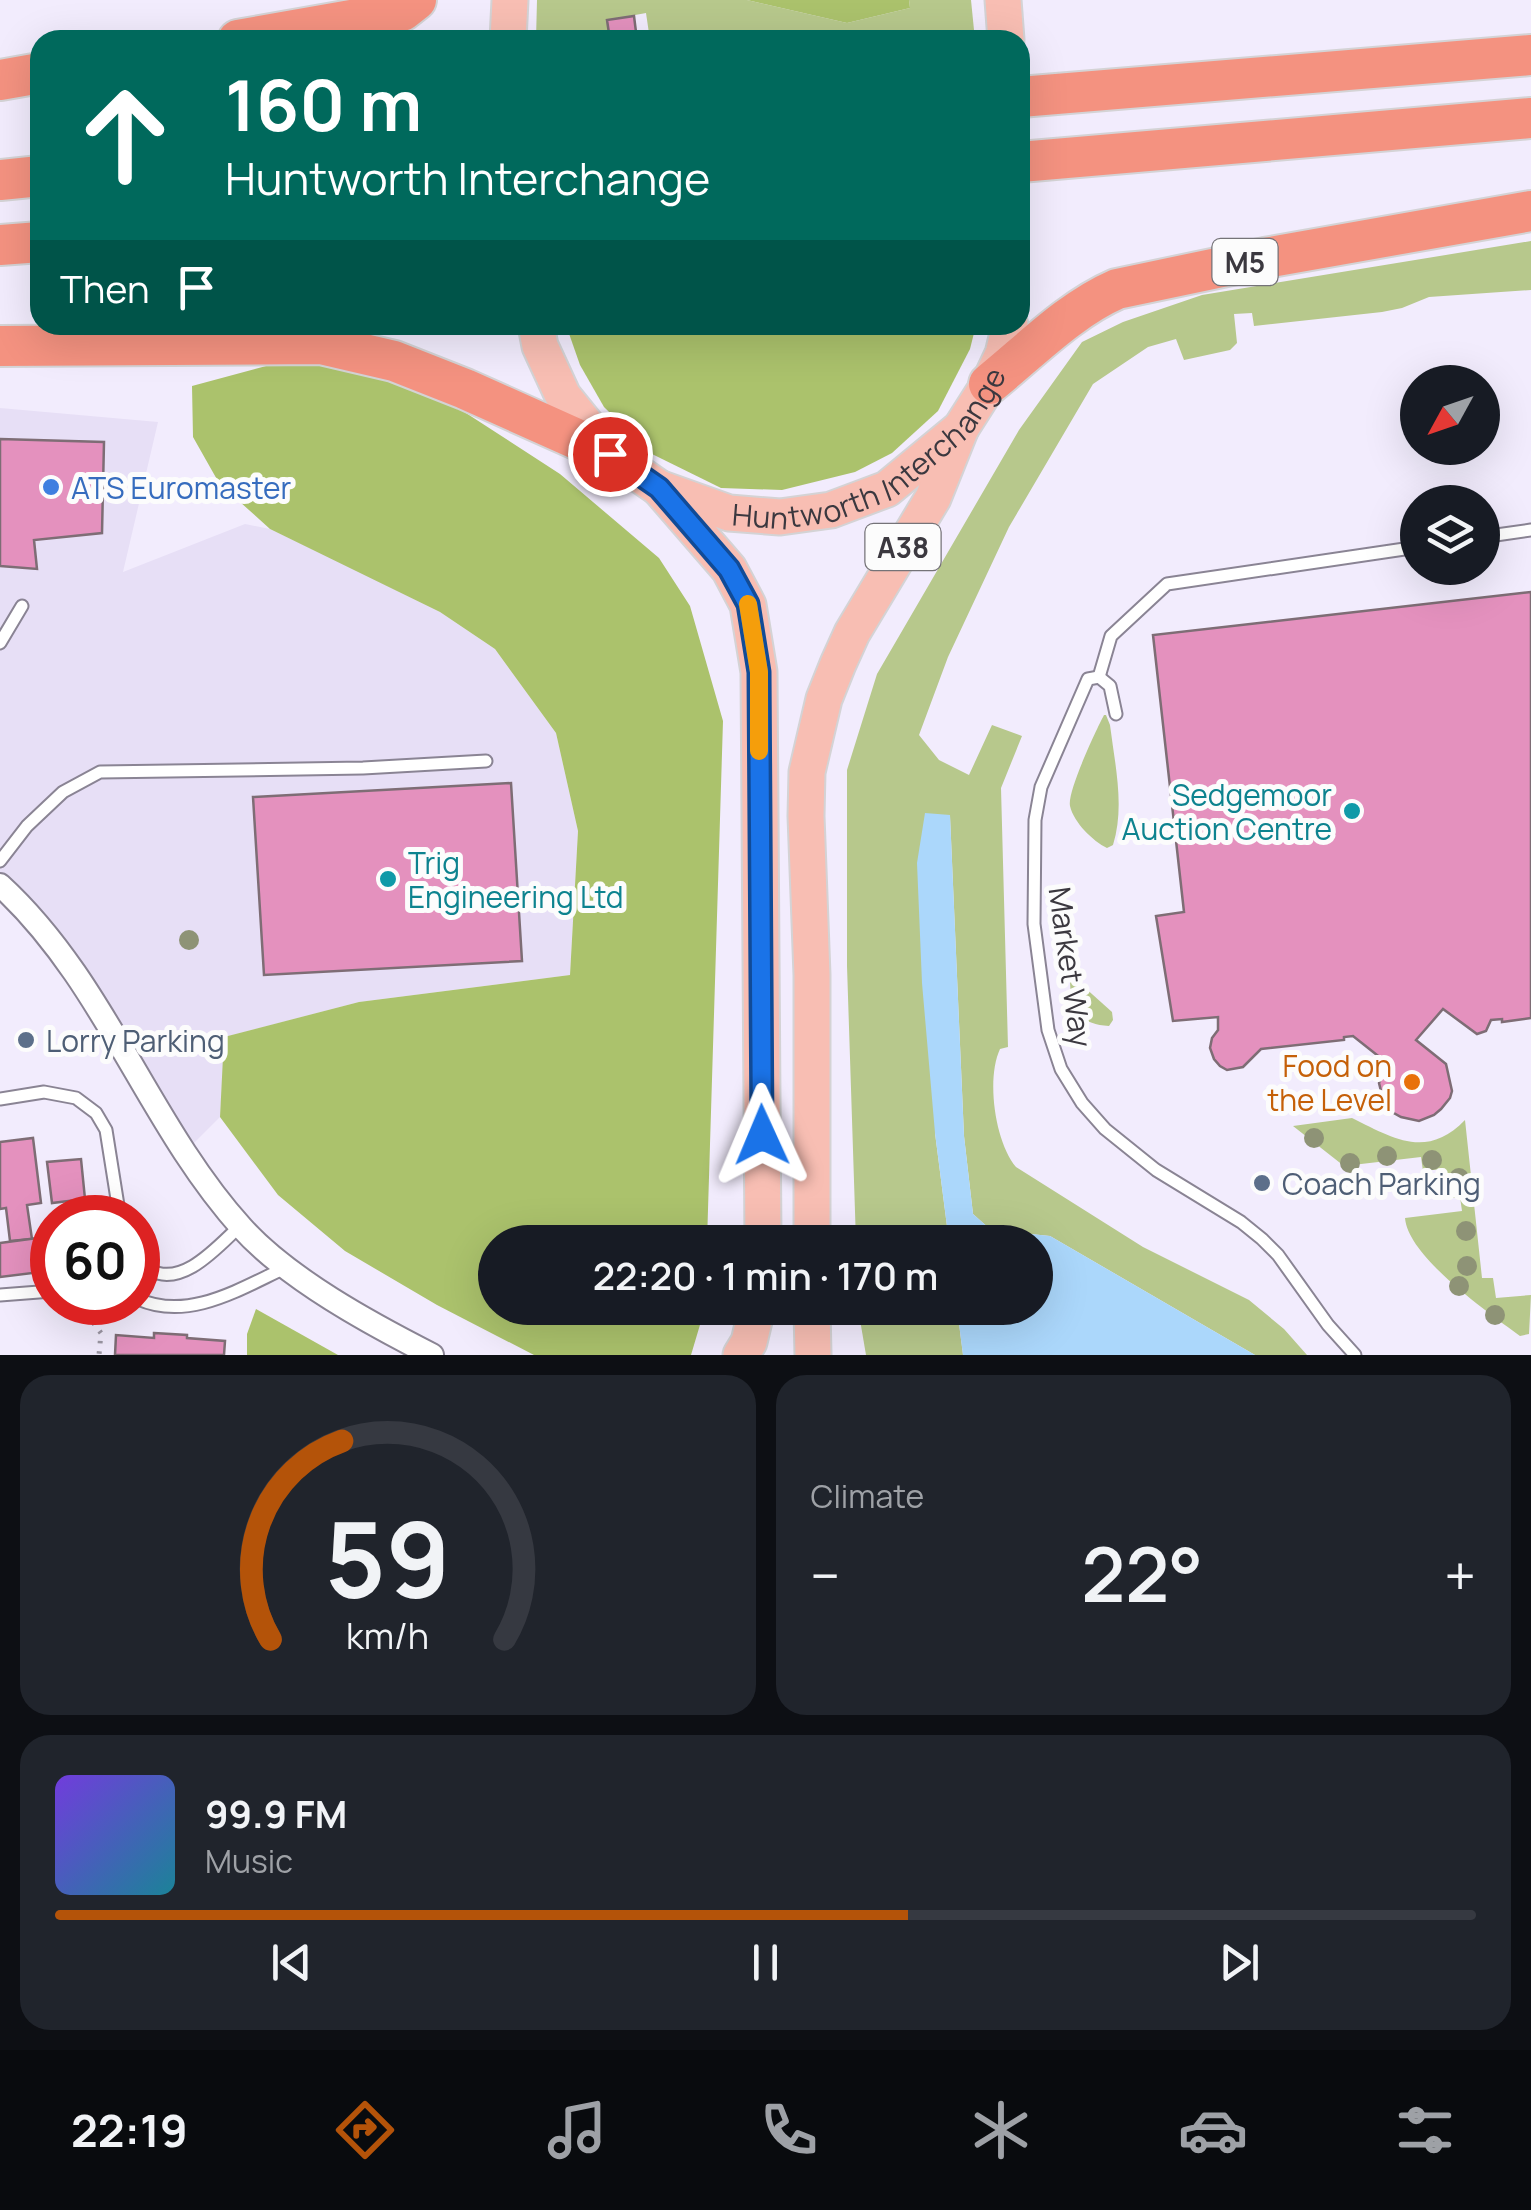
<!DOCTYPE html>
<html lang="en">
<head>
<meta charset="utf-8">
<style>
	:root { --surface:#171b24; --page:#20242c; --text:#f1f3f6; --muted:#9ea1a6; --line:#363941; --accent:#b45309 }
	body { margin:0; font-family:Manrope,sans-serif; background:var(--page); color:var(--text); height:100vh; display:flex; flex-direction:column; font-size:38px; white-space:nowrap }
	* { box-sizing:border-box; margin:0 }
	p { font-size:32px; color:var(--muted) }
	.icon { flex:none; width:55px; height:55px; fill:none; stroke:currentColor; stroke-width:2; stroke-linecap:round; stroke-linejoin:round }
	.map { position:relative; height:1355px; overflow:hidden }
	.details { display:flex; flex-direction:column; gap:20px; padding:20px; background:#0d0f14; flex:1 }
	.details>* { flex:none }
	.guide { position:absolute; left:30px; top:30px; width:1000px; height:305px; border-radius:30px; box-shadow:0 10px 40px #0002; background:#00695c; color:#fff; overflow:hidden }
	.needle { width:65px; rotate:230deg }
	.tools { position:absolute; left:1400px; top:365px; display:grid; gap:20px }
	.tools a { display:grid; place-items:center; width:100px; height:100px; border-radius:50%; background:var(--surface); box-shadow:0 10px 40px #0002; font-size:50px }
	.speed { position:absolute; left:30px; top:1195px; display:flex; gap:20px; font-size:50px; font-weight:700; text-align:center }
	.speed>* { display:grid; place-content:center; width:130px; height:130px; border-radius:50%; background:var(--surface); box-shadow:0 10px 40px #0002; line-height:1 }
	.speed .limit { border:15px solid #d22; background:#fff; color:#111 }
	.pin { position:absolute; display:grid; place-items:center; width:85px; height:85px; color:#fff; margin:-42px; border:5px solid #fff; border-radius:50%; box-shadow:0 2px 10px #0007 }
	.me { position:absolute; width:110px; margin:-55px; rotate:359deg; stroke-linejoin:round; filter:drop-shadow(0 0 8px #0008) }
	.turn { display:flex; align-items:center; gap:35px; height:210px; padding:0 30px; font-size:45px }
	.turn .icon { width:130px; height:130px; stroke-width:2.5 }
	.turn b { display:block; font-size:70px; line-height:85px }
	.then { display:flex; align-items:center; height:95px; padding:0 30px; background:#0003; gap:20px; font-size:38px }
	.big { font-size:75px; font-weight:600; line-height:1.1 }
	.details .widget { flex:1; display:flex; flex-direction:column; justify-content:center; gap:15px; min-width:0; padding:0 35px; border-radius:30px; background:var(--page) }
	.details .dial { align-items:center; gap:0 }
	.dial svg { height:260px; overflow:visible; fill:none; stroke:var(--line); stroke-width:7; stroke-linecap:round; text-anchor:middle }
	.dial text { fill:var(--text); stroke:none }
	.song { display:flex; align-items:center; gap:30px }
	.cover { width:120px; height:120px; border-radius:15px; background:linear-gradient(135deg,hsl(260 70% 55%),hsl(190 70% 35%)) }
	.played { height:10px; border-radius:5px; background:linear-gradient(90deg,var(--accent) 60%,var(--line) 60%) }
	.keys { display:flex; justify-content:space-around; direction:ltr }
	.heat { display:flex; justify-content:space-between; align-items:center; font-size:55px; direction:ltr }
	.details .tiles { flex:1; display:grid; gap:20px; grid-template-columns:1fr 1fr }
	.widget:last-child { grid-column:span 2 }
	.trip { position:absolute; left:478px; top:1225px; width:575px; height:100px; border-radius:50px; background:var(--surface); box-shadow:0 10px 40px #0002; font-weight:600; line-height:100px; text-align:center }
	.tabs { display:flex; height:160px; justify-content:space-around; align-items:center; background:#090b0e; color:var(--muted) }
	.tabs .icon { width:70px; height:70px }
	.tabs .current { color:var(--accent) }
	.tabs b { font-size:45px; color:var(--text) }
	.map>svg:first-child { display:block }
	.built { fill:#e7dff6 }
	.green { fill:#b7c88c }
	.forest { fill:#abc26c }
	.water { fill:#abd7fb }
	.building { fill:#e491be; stroke:#7e6d75; stroke-width:2.5 }
	.lines { fill:none; stroke-linecap:round; stroke-linejoin:round }
	.service-casing { stroke:#8a8494; stroke-width:15 }
	.minor-casing { stroke:#8a8494; stroke-width:26 }
	.primary-casing { stroke:#d4d3d5; stroke-width:39 }
	.motorway-casing { stroke:#d4d3d5; stroke-width:44 }
	.path { stroke:#9c97a4; stroke-width:5; stroke-dasharray:2.5 8; stroke-linecap:butt }
	.service { stroke:#fff; stroke-width:11 }
	.minor { stroke:#fff; stroke-width:22 }
	.primary { stroke:#f8beb3; stroke-width:35 }
	.motorway { stroke:#f49280; stroke-width:40 }
	.tree { fill:#8e9376 }
	.route-casing { stroke:#114b97; stroke-width:25 }
	.route { stroke:#1a73e8; stroke-width:18 }
	.slow { stroke:#f59e0b; stroke-width:18 }
	.shop-dot { fill:#3f7fe0; stroke:#fcfcfc; stroke-width:4 }
	.culture-dot { fill:#0f9aa8; stroke:#fcfcfc; stroke-width:4 }
	.service-dot { fill:#5c6f8a; stroke:#fcfcfc; stroke-width:4 }
	.food-dot { fill:#e8710a; stroke:#fcfcfc; stroke-width:4 }
	.labels { text-anchor:middle; dominant-baseline:central; stroke-width:10; stroke-linejoin:round; paint-order:stroke }
	.shield { fill:#fcfcfc; stroke:#757378; stroke-width:2.5 }
	.shield-label { font-size:28px; font-weight:bold; fill:#3b383f }
	.street-label { font-size:30px; fill:#3b383f; stroke:#fcfcfc }
	.shop-label { font-size:30px; fill:#366cbe; stroke:#fcfcfc; text-anchor:start }
	.culture-label { font-size:30px; fill:#0d838f; stroke:#fcfcfc; text-anchor:end }
	.service-label { font-size:30px; fill:#4e5e75; stroke:#fcfcfc; text-anchor:start }
	.food-label { font-size:30px; fill:#c56008; stroke:#fcfcfc; text-anchor:end }
</style>
</head>
<body>
<div class="map">
<svg width="1531" height="1355" viewBox="0 0 1531 1355">
	<rect width="100%" height="100%" fill="#f2ecfd"/>
	<path class="built" d="M0 408 158 422 123 572 245 524 270 529 354 569 440 612 495 649 556 733 578 831 570 975 359 1002 225 1037 220 1117 185 1152 0 885Z"/>
	<g class="green">
		<path d="M537 0H747L847 23 910 8 909 0H971L975 40H650L646 13 608 20 610 40H536Z"/>
		<path d="M1531 241V290L1429 297 1402 308 1382 312 1254 326 1252 313 1234 314 1237 343 1230 350 1184 360 1176 339 1148 347 1093 384 1009 527 948 657 919 735 939 760 969 775 992 725 1022 736 1001 788 1008 1047 1000 1049C986 1079 995 1142 1016 1167L1143 1247 1249 1300 1284 1329 1307 1355H1255L1050 1236 991 1230 973 1214 964 1136 950 816 935 1133 949 1242H856L847 966V770L877 674 1019 430 1082 342 1123 322 1202 295Z"/>
		<path d="M1104 715H1106L1110 725C1115 765 1125 807 1113 845L1107 848C1093 841 1074 823 1070 806 1067 792 1096 730 1104 715Z"/>
		<path d="M1073 977 1112 1012 1113 1020 1109 1026C1076 1024 1070 1007 1070 977Z"/>
		<path d="M1352 1118C1393 1138 1426 1160 1465 1120L1482 1278H1493L1496 1298 1531 1295 1529 1334 1520 1336C1489 1313 1408 1257 1405 1218L1462 1211 1460 1197 1451 1198 1449 1182H1444L1442 1169 1423 1171 1421 1157 1344 1166 1293 1126Z"/>
		<path d="M858 1308H957L963 1355H866Z"/>
	</g>
	<g class="forest">
		<path d="M747 0H909L910 8 847 23Z"/>
		<path d="M566 325H976L970 349 938 411 892 453 855 472 782 490 721 488 652 454 604 407 580 365Z"/>
		<path d="M281 362 373 365 435 393 560 474 659 558 690 606 723 721 707 1242H495V1308H705L691 1355H534L437 1305 345 1251 278 1195 220 1117 224 1037 359 1002 570 975 578 831 556 733 495 649 440 612 270 529 219 483 193 437 192 386Z"/>
		<path d="M256 1309 338 1355H247V1334Z"/>
	</g>
	<path class="water" d="M925 813 950 815 964 1136 973 1214 991 1230 1050 1236 1255 1355H963L957 1308H1035V1242H949L935 1133 922 983 917 863Z"/>
	<g class="building">
		<path d="M634 16 637 40H610L607 20Z"/>
		<path d="M0 439 104 442 102 533 34 540 37 569 0 566Z"/>
		<path d="M1531 592V1018L1502 1022V1019L1491 1020 1486 1031 1477 1034 1443 1009 1416 1040 1446 1064 1452 1091 1450 1098 1441 1109 1434 1115 1419 1121 1401 1117 1392 1112 1384 1103 1379 1083 1387 1063 1353 1036 1344 1037V1040L1261 1049 1243 1067 1227 1070 1220 1066 1214 1059 1210 1048 1212 1038 1218 1030V1017L1173 1021 1156 916 1184 912 1153 635Z"/>
		<path d="M511 783 522 961 264 975 253 797Z"/>
		<path d="M33 1138 41 1203 27 1205 32 1239 10 1241 6 1208 0 1209V1142Z"/>
		<path d="M81 1159 85 1199 52 1203 47 1162Z"/>
		<path d="M45 1237 49 1271 0 1277V1243Z"/>
		<path d="M154 1333 187 1335V1338L225 1341 224 1355H115L116 1335 154 1338Z"/>
	</g>
	<g class="lines">
		<defs>
			<g id="service">
				<path d="M1482 537 1531 530"/>
				<path d="M0 643 22 606"/>
				<path d="M1099 677 1111 636 1167 584 1418 547"/>
				<path d="M1116 714 1110 686 1099 677 1088 679 1041 787 1035 820 1034 924 1048 1030 1061 1069 1082 1103 1105 1129 1156 1170 1241 1222 1262 1239 1278 1255 1328 1325 1355 1355"/>
				<path d="M0 861 27 826 63 792 100 772 363 768 486 761"/>
				<path d="M0 1099 44 1092 76 1098 96 1113 106 1130 120 1218"/>
				<path d="M138 1260C142 1263 146 1268 150 1270 183 1288 218 1246 240 1226"/>
				<path d="M0 1295 52 1291"/>
				<path d="M138 1299C189 1322 241 1288 287 1267"/>
			</g>
			<path id="minor" d="M0 885C105 981 148 1124 242 1228 288 1279 371 1324 432 1355"/>
			<g id="primary">
				<path d="M1003 0 1006 40"/>
				<path d="M508 40 510 0"/>
				<path id="s1" d="M536 325 540 346 563 396 610 454 659 488 729 513 780 517 831 510 887 489 961 428 989 384 1003 354 1010 325"/>
				<path d="M659 488 729 569 748 605 759 672 763 1242"/>
				<path d="M812 1242V975L806 816 807 772 824 699 838 664 852 633 933 498 961 428"/>
				<path d="M812 1308 813 1355"/>
				<path d="M741 1355 749 1342 757 1308"/>
			</g>
			<g id="motorway">
				<path d="M238 40 402 11 416 0"/>
				<path d="M0 80 40 73"/>
				<path d="M1020 97 1531 55"/>
				<path d="M1020 162 1531 118"/>
				<path d="M0 180 40 176"/>
				<path d="M0 245 40 242"/>
				<path d="M0 346 321 344 394 361 465 389 610 454"/>
				<path d="M989 384C1030 351 1069 310 1117 289L1265 258 1531 211"/>
			</g>
		</defs>
		<use href="#service" class="service-casing"/>
		<use href="#minor" class="minor-casing"/>
		<use href="#primary" class="primary-casing"/>
		<use href="#motorway" class="motorway-casing"/>
		<g class="path">
			<path d="M58 1311 83 1309 101 1333 99 1355"/>
			<path d="M100 1316 129 1315"/>
		</g>
		<use href="#service" class="service"/>
		<use href="#minor" class="minor"/>
		<use href="#primary" class="primary"/>
		<use href="#motorway" class="motorway"/>
	</g>
	<g class="tree">
		<circle cx="189" cy="940" r="10"/>
		<circle cx="1314" cy="1138" r="10"/>
		<circle cx="1387" cy="1156" r="10"/>
		<circle cx="1432" cy="1160" r="10"/>
		<circle cx="1350" cy="1163" r="10"/>
		<circle cx="1459" cy="1178" r="10"/>
		<circle cx="1466" cy="1231" r="10"/>
		<circle cx="1467" cy="1266" r="10"/>
		<circle cx="1459" cy="1286" r="10"/>
		<circle cx="1495" cy="1315" r="10"/>
	</g>
	<g class="lines">
		<defs>
			<path id="route" d="M610 454 659 488 729 569 748 604 759 672 762 1135"/>
		</defs>
		<use href="#route" class="route-casing"/>
		<use href="#route" class="route"/>
		<path class="slow" d="M748 604 759 672V751"/>
	</g>
	<circle class="shop-dot" cx="51" cy="487" r="10"/>
	<g class="culture-dot">
		<circle cx="1352" cy="811" r="10"/>
		<circle cx="388" cy="879" r="10"/>
	</g>
	<g class="service-dot">
		<circle cx="26" cy="1040" r="10"/>
		<circle cx="1262" cy="1183" r="10"/>
	</g>
	<circle class="food-dot" cx="1412" cy="1082" r="10"/>
	<g class="labels">
		<g class="shield">
			<rect x="1212.5" y="239" width="65" height="46" rx="8"/>
			<rect x="865.5" y="524" width="75" height="46" rx="8"/>
		</g>
		<g class="shield-label">
			<text x="1245" y="262">M5</text>
			<text x="903" y="547">A38</text>
		</g>
		<g class="street-label">
			<text stroke="none"><textPath href="#s1" startOffset="450">Huntworth Interchange</textPath></text>
			<text transform="translate(1071 967) rotate(82)">Market Way</text>
		</g>
		<g class="shop-label">
			<text x="71" y="487">ATS Euromaster</text>
		</g>
		<g class="culture-label">
			<text x="1332" y="794">Sedgemoor<tspan x="1332" dy="34">Auction Centre</tspan></text>
			<text x="408" y="862" text-anchor="start">Trig<tspan x="408" dy="34">Engineering Ltd</tspan></text>
		</g>
		<g class="service-label">
			<text x="46" y="1040">Lorry Parking</text>
			<text x="1282" y="1183">Coach Parking</text>
		</g>
		<g class="food-label">
			<text x="1392" y="1065">Food on<tspan x="1392" dy="34">the Level</tspan></text>
		</g>
	</g>
</svg>
<div class="tools">
<a><svg class="needle" viewBox="-14 -14 28 28"><path d="M0-13l5 13h-10z" fill="#e53935"/><path d="M0 13l5-13h-10z" fill="#9ea1a6"/></svg></a>
<a><svg class="icon" aria-label="layers" viewBox="0 0 24 24"><path d="M12 4l9 5-9 5-9-5zM3 14l9 5 9-5"/></svg></a>
</div>
<div class="speed"><div class="limit">60</div></div>
<div class="pin" style="left:610px;top:454px;background:#d93025"><svg class="icon" aria-label="arrive" viewBox="0 0 24 24"><path d="M6 21V4h12l-3 4 3 4H6"/></svg></div>
<svg class="me" style="left:762px;top:1135px" viewBox="-20 -20 40 40"><path d="M0-17L14 15 0 8-14 15z" fill="#1a73e8" stroke="#fff" stroke-width="4"/></svg>
<div class="trip">22:20 · 1 min · 170 m</div>
<div class="guide">
<div class="turn"><svg class="icon" aria-label="ahead" viewBox="0 0 24 24"><path d="M12 20V5M6 11l6-6 6 6"/></svg><div><b>160 m</b>Huntworth Interchange</div></div>
<div class="then">Then<svg class="icon" aria-label="arrive" viewBox="0 0 24 24"><path d="M6 21V4h12l-3 4 3 4H6"/></svg></div>
</div>
</div>
<section class="details">
<div class="tiles">
<div class="widget dial"><svg viewBox="0 0 100 80">
<path d="M14 69A42 42 0 1 1 86 69"/>
<path d="M14 69A42 42 0 0 1 36 8" stroke="#b45309"/>
<text x="50" y="56" font-size="32" font-weight="700">59</text>
<text x="50" y="72" font-size="11">km/h</text>
</svg></div>
<div class="widget"><p>Climate</p>
<div class="heat"><a>−</a><b class="big">22°</b><a>+</a></div>
</div>
<div class="widget">
<div class="song"><i class="cover"></i><div><b>99.9 FM</b><p>Music</p></div></div>
<div class="played"></div>
<div class="keys"><svg class="icon" aria-label="previous" viewBox="0 0 24 24"><path d="M18 5L8 12l10 7zM5 5v14"/></svg><svg class="icon" aria-label="pause" viewBox="0 0 24 24"><path d="M8 5v14M16 5v14"/></svg><svg class="icon" aria-label="next" viewBox="0 0 24 24"><path d="M6 5l10 7-10 7zM19 5v14"/></svg></div>
</div>
</div>
</section>
<nav class="tabs">
<b>22:19</b>
<svg class="icon current" aria-label="directions" viewBox="0 0 24 24"><path d="M12 3l9 9-9 9-9-9zM9 14v-3h6M13 9l2 2-2 2"/></svg>
<svg class="icon" aria-label="music" viewBox="0 0 24 24"><path d="M9 18V5l10-2v13"/><circle cx="6" cy="18" r="3"/><circle cx="16" cy="16" r="3"/></svg>
<svg class="icon" aria-label="phone" viewBox="0 0 24 24"><path d="M5 4h4l2 5-3 2q2 4 5 5l2-3 5 2v4C11 20 4 13 5 4z"/></svg>
<svg class="icon" aria-label="climate" viewBox="0 0 24 24"><path d="M12 3v18M4 7l16 10M4 17L20 7"/></svg>
<svg class="icon" aria-label="car" viewBox="0 0 24 24"><path d="M5 17H2v-5l4-1 3-4h7l3 4 3 1v5h-3M9 17h6M6 11h13"/><circle cx="7" cy="17" r="2"/><circle cx="17" cy="17" r="2"/></svg>
<svg class="icon" aria-label="filters" viewBox="0 0 24 24"><path d="M4 7h16M4 17h16"/><circle cx="9" cy="7" r="2"/><circle cx="15" cy="17" r="2"/></svg>
</nav>
</body>
</html>
